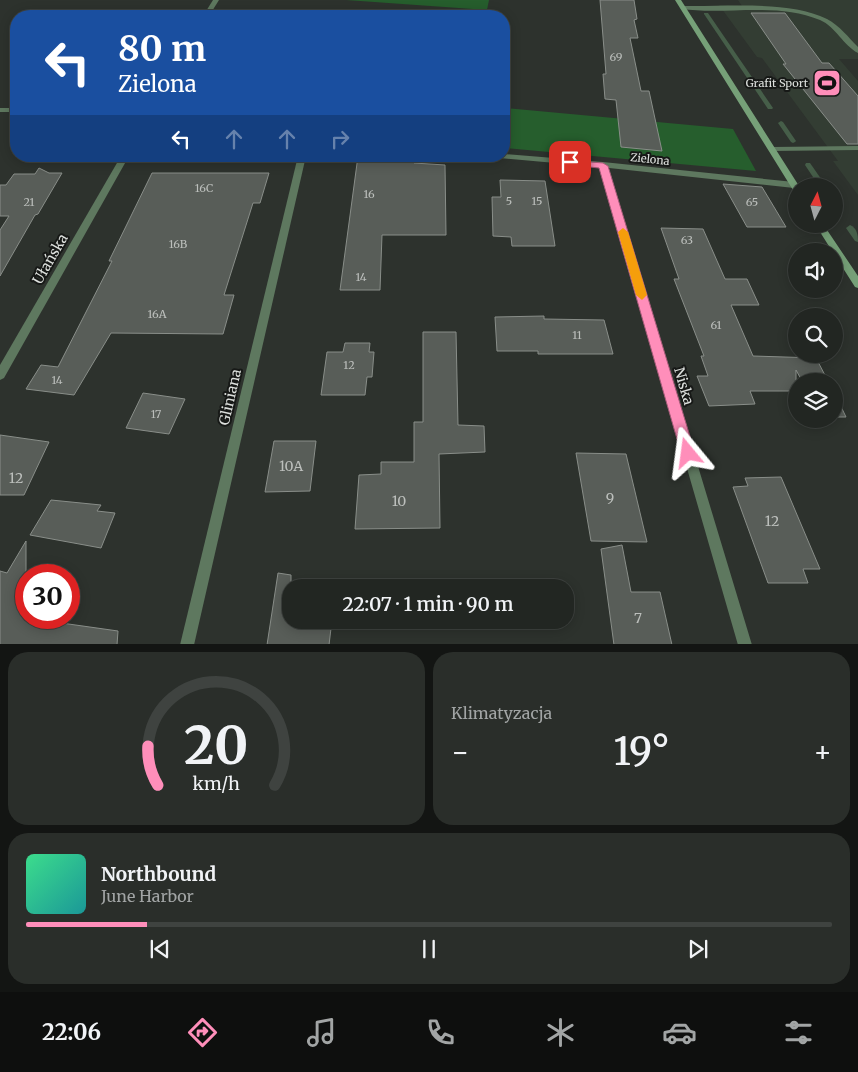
<!DOCTYPE html>
<html lang="pl">
<head>
<meta charset="utf-8">
<style>
	:root { --surface:#222622; --page:#2a2e2a; --text:#f1f3f6; --muted:#a2a5a5; --line:#3f4340; --accent:#ff8eba }
	body { margin:0; font-family:Merriweather,serif; background:var(--page); color:var(--text); height:100vh; display:flex; flex-direction:column; font-size:19px; white-space:nowrap }
	* { box-sizing:border-box; margin:0 }
	p { font-size:16px; color:var(--muted) }
	.icon { flex:none; width:28px; height:28px; fill:none; stroke:currentColor; stroke-width:2; stroke-linecap:round; stroke-linejoin:round }
	.map { position:relative; height:644px; overflow:hidden }
	.drawer { display:flex; flex-direction:column; gap:8px; padding:8px; background:#131513; flex:1 }
	.drawer>* { flex:none }
	.guide { position:absolute; left:10px; top:10px; width:500px; height:152px; border-radius:20px; box-shadow:0 2px 12px #0003,0 0 0 1px var(--line); background:#1a4fa0; color:#fff; overflow:hidden }
	.needle { width:32px; rotate:6deg }
	.controls { position:absolute; left:788px; top:178px; display:grid; gap:10px }
	.controls a { display:grid; place-items:center; width:55px; height:55px; border-radius:50%; background:var(--surface); box-shadow:0 2px 12px #0003,0 0 0 1px var(--line); font-size:25px }
	.speed { position:absolute; left:15px; top:564px; display:flex; gap:10px; font-size:25px; font-weight:700; text-align:center }
	.speed>* { display:grid; place-content:center; width:65px; height:65px; border-radius:50%; background:var(--surface); box-shadow:0 2px 12px #0003,0 0 0 1px var(--line); line-height:1 }
	.speed .limit { border:8px solid #d22; background:#fff; color:#111 }
	.pin { position:absolute; display:grid; place-items:center; width:42px; height:42px; color:#fff; margin:-21px; border-radius:10px; box-shadow:0 2px 8px #0006 }
	.me { position:absolute; width:55px; margin:-28px; rotate:344deg; stroke-linejoin:round; filter:drop-shadow(0 0 4px #0008) }
	.turn { display:flex; align-items:center; gap:18px; height:105px; padding:0 25px; font-size:22px }
	.turn .icon { width:65px; height:65px; stroke-width:2.5 }
	.turn b { display:block; font-size:35px; line-height:42px }
	.lanes { display:flex; align-items:center; height:48px; padding:0 25px; background:#0003; justify-content:center; gap:25px; direction:ltr }
	.lanes .off { opacity:.35 }
	.big { font-size:38px; font-weight:600; line-height:1.1 }
	.drawer .widget { flex:1; display:flex; flex-direction:column; justify-content:center; gap:8px; min-width:0; padding:0 18px; border-radius:20px; background:var(--page) }
	.drawer .dial { align-items:center; gap:0 }
	.dial svg { height:130px; overflow:visible; fill:none; stroke:var(--line); stroke-width:7; stroke-linecap:round; text-anchor:middle }
	.dial text { fill:var(--text); stroke:none }
	.song { display:flex; align-items:center; gap:15px }
	.cover { width:60px; height:60px; border-radius:8px; background:linear-gradient(135deg,hsl(150 70% 55%),hsl(180 70% 35%)) }
	.played { height:5px; border-radius:2px; background:linear-gradient(90deg,var(--accent) 15%,var(--line) 15%) }
	.keys { display:flex; justify-content:space-around; direction:ltr }
	.heat { display:flex; justify-content:space-between; align-items:center; font-size:28px; direction:ltr }
	.drawer .tiles { flex:1; display:grid; gap:8px; grid-template-columns:1fr 1fr }
	.widget:last-child { grid-column:span 2 }
	.trip { position:absolute; left:282px; top:579px; width:292px; height:50px; border-radius:20px; background:var(--surface); box-shadow:0 2px 12px #0003,0 0 0 1px var(--line); font-weight:600; line-height:50px; text-align:center }
	.menu { display:flex; height:80px; justify-content:space-around; align-items:center; background:#0e0f0e; color:var(--muted) }
	.menu .icon { width:35px; height:35px }
	.menu .on { color:var(--accent) }
	.menu b { font-size:22px; color:var(--text) }
	.map>svg:first-child { display:block }
	.built { fill:#333d33 }
	.green { fill:#265e2d }
	.lines { fill:none; stroke-linecap:round; stroke-linejoin:round }
	.stream { fill:#465e49; fill-rule:evenodd }
	.building { fill:#585d58; stroke:#898e89 }
	.lane { fill:#5e785f; fill-rule:evenodd }
	.street { fill:#5e785f; fill-rule:evenodd }
	.secondary { fill:#76a078; fill-rule:evenodd }
	.route { fill:#ff8eba; stroke:#a65c79 }
	.slow { fill:#f59e0b }
	.labels { text-anchor:middle; dominant-baseline:central; stroke-width:4; stroke-linejoin:round; paint-order:stroke }
	.number-label { font-size:11px; fill:#bcbfbc }
	.far-poi-label { font-size:11px; fill:#dde0dd; stroke:#171917; text-anchor:end }
	.far-street-label { font-size:11px; fill:#dde0dd; stroke:#171917 }
	.street-label { font-size:14px; fill:#dde0dd; stroke:#171917 }
	.near-number-label { font-size:14px; fill:#bcbfbc }
</style>
</head>
<body>
<div class="map">
<svg width="858" height="645" viewBox="0 0 858 645">
	<rect width="100%" height="100%" fill="#2d322d"/>
	<path class="built" d="M738 0H858V59H839L858 81V195L833 161H838L762 58 757 57 719 5 742 6Z"/>
	<g class="green">
		<path d="M346 0H489L487 10Z"/>
		<path d="M504 108 733 129 756 171 504 148Z"/>
	</g>
	<g class="lines">
		<g class="stream">
			<path d="M704 13H708L773 108 772 109H768L704 14Z"/>
			<path d="M781 121 783 122 796 141 795 142 793 143 791 142 778 123Z"/>
			<path d="M806 163H810L826 186H819L805 165Z"/>
			<path d="M850 225C857 228 858 235 858 242L855 241 846 228Z"/>
		</g>
	</g>
	<g class="building">
		<path d="M600 0H634L637 19 634 20 638 38H630L641 91H649L662 151 621 147 616 100 605 99 603 74H606Z"/>
		<path d="M751 13H785L822 63H829L858 96V144H847L783 64H786Z"/>
		<path d="M358 156 415 159 414 163 445 165 446 235H382L380 290H340Z"/>
		<path d="M39 168 49 173H62L38 214 35 215 0 276V230L9 216H0V185H6L14 174H35Z"/>
		<path d="M152 173H269L260 203H253L224 295H234L223 334 111 333 74 395 26 389 41 365 58 367 112 261H109Z"/>
		<path d="M500 180 545 181 555 246H512L511 237 493 236 492 197H501Z"/>
		<path d="M723 184 762 187 786 227H747Z"/>
		<path d="M661 228 703 229 725 279H747L759 305H731L753 356 816 358 828 381H802L796 370V391H750L755 404 709 406 697 376H708L701 356H704L674 279H679Z"/>
		<path d="M544 316V319L604 320 613 354H538V351H497L495 317Z"/>
		<path d="M423 332H456L458 425 484 426 485 452 439 454 440 528 355 529 359 475 381 474V462H414V422H423Z"/>
		<path d="M345 343H370L369 352H374L372 377H367L365 395H321L327 352H343Z"/>
		<path d="M834 392 846 417H834Z"/>
		<path d="M143 393 185 399 169 434 126 428Z"/>
		<path d="M0 435 49 442 24 495H0Z"/>
		<path d="M274 441H316L310 491 265 492Z"/>
		<path d="M576 453 626 454 647 542 591 541Z"/>
		<path d="M781 477 820 569H803L808 583H768L733 487 748 486 745 478Z"/>
		<path d="M51 500 101 505 97 511 115 513 101 548 30 535Z"/>
		<path d="M26 541V618L118 631 117 645H0V571L7 573Z"/>
		<path d="M622 545 631 592H660L672 645H614L601 549Z"/>
		<path d="M278 573 291 575V620H332L329 645H267Z"/>
	</g>
	<g class="lines">
		<g class="lane">
			<path d="M683 6C725 7 789 0 827 19 840 26 848 37 858 47V53C843 45 836 27 820 20 776 2 727 15 681 9V7Z"/>
			<path d="M858 146V150L772 151 768 149 772 147Z"/>
			<path d="M603 162 794 182 798 185 794 188 600 167 599 165Z"/>
		</g>
		<g class="street">
			<path d="M213 0H219L209 16H203Z"/>
			<rect x="0" y="108" width="16" height="4"/>
			<path d="M504 154 603 162 607 165 752 645H738L600 167 500 158 499 156H504Z"/>
			<path d="M121 156H129L4 378 0 380V365Z"/>
			<path d="M298 156H306L194 645H180Z"/>
		</g>
		<g class="secondary">
			<path d="M675 0H681L799 186H796V191L793 190Z"/>
			<path d="M815 224H823L858 276V288L855 287 834 254V251H832Z"/>
		</g>
	</g>
	<path class="route" d="M567 160 603 163 608 166 695 453 693 458 688 459 683 458 681 453 599 168 570 165 567 164Z"/>
	<path class="slow" d="M623 228 628 232 647 295 642 300 636 295 618 232Z"/>
	<defs>
		<symbol id="stadium-square" viewBox="-11 -11 22 22"><rect x="-9" y="-9" width="18" height="18" rx="4" fill="#ff8eba" stroke="#171917"/><path d="M0-5a6.5 5 0 1 0 0 10a6.5 5 0 1 0 0-10ZM-3.5-1.8h7v3.6h-7Z" fill="#111"/></symbol>
	</defs>
	<g fill-rule="evenodd">
		<use href="#stadium-square" x="811" y="67" width="32" height="32"/>
	</g>
	<g class="labels">
		<g class="number-label">
			<text x="616" y="57">69</text>
			<text x="204" y="188">16C</text>
			<text x="369" y="194">16</text>
			<text x="509" y="201">5</text>
			<text x="537" y="201">15</text>
			<text x="29" y="202">21</text>
			<text x="752" y="202">65</text>
			<text x="687" y="240">63</text>
			<text x="178" y="244">16B</text>
			<text x="361" y="277">14</text>
			<text x="157" y="314">16A</text>
			<text x="716" y="325">61</text>
			<text x="577" y="335">11</text>
			<text x="349" y="365">12</text>
			<text x="57" y="380">14</text>
			<text x="156" y="414">17</text>
		</g>
		<g class="far-poi-label">
			<text x="808" y="83">Grafit Sport</text>
		</g>
		<g class="far-street-label">
			<text transform="translate(650 159) rotate(6)">Zielona</text>
		</g>
		<g class="street-label">
			<text transform="translate(50 259) rotate(-60)">Ułańska</text>
			<text transform="translate(684 386) rotate(74)">Niska</text>
			<text transform="translate(230 397) rotate(-77)">Gliniana</text>
		</g>
		<g class="near-number-label">
			<text x="291" y="466">10A</text>
			<text x="16" y="478">12</text>
			<text x="610" y="498">9</text>
			<text x="399" y="501">10</text>
			<text x="772" y="521">12</text>
			<text x="638" y="618">7</text>
		</g>
	</g>
</svg>
<div class="controls">
<a><svg class="needle" viewBox="-14 -14 28 28"><path d="M0-13l5 13h-10z" fill="#e53935"/><path d="M0 13l5-13h-10z" fill="#a2a5a5"/></svg></a>
<a><svg class="icon" aria-label="sound" viewBox="0 0 24 24"><path d="M4 9h4l5-4v14l-5-4H4zM17 9q2 3 0 6"/></svg></a>
<a><svg class="icon" aria-label="search" viewBox="0 0 24 24"><circle cx="10" cy="10" r="6"/><path d="M15 15l6 6"/></svg></a>
<a><svg class="icon" aria-label="layers" viewBox="0 0 24 24"><path d="M12 4l9 5-9 5-9-5zM3 14l9 5 9-5"/></svg></a>
</div>
<div class="speed"><div class="limit">30</div></div>
<div class="pin" style="left:570px;top:162px;background:#d93025"><svg class="icon" aria-label="arrive" viewBox="0 0 24 24"><path d="M6 21V4h12l-3 4 3 4H6"/></svg></div>
<svg class="me" style="left:688px;top:453px" viewBox="-20 -20 40 40"><path d="M0-17L14 15 0 8-14 15z" fill="#ff8eba" stroke="#fff" stroke-width="4"/></svg>
<div class="trip">22:07 · 1 min · 90 m</div>
<div class="guide">
<div class="turn"><svg class="icon" aria-label="left" viewBox="0 0 24 24"><path d="M17 20v-9H6M10 6l-5 5 5 5"/></svg><div><b>80 m</b>Zielona</div></div>
<div class="lanes"><svg class="icon" aria-label="left" viewBox="0 0 24 24"><path d="M17 20v-9H6M10 6l-5 5 5 5"/></svg><svg class="icon off" aria-label="ahead" viewBox="0 0 24 24"><path d="M12 20V5M6 11l6-6 6 6"/></svg><svg class="icon off" aria-label="ahead" viewBox="0 0 24 24"><path d="M12 20V5M6 11l6-6 6 6"/></svg><svg class="icon off" aria-label="right" viewBox="0 0 24 24"><path d="M7 20v-9h11M14 6l5 5-5 5"/></svg></div>
</div>
</div>
<section class="drawer">
<div class="tiles">
<div class="widget dial"><svg viewBox="0 0 100 80">
<path d="M14 69A42 42 0 1 1 86 69"/>
<path d="M14 69A42 42 0 0 1 8 45" stroke="#ff8eba"/>
<text x="50" y="56" font-size="32" font-weight="700">20</text>
<text x="50" y="72" font-size="11">km/h</text>
</svg></div>
<div class="widget"><p>Klimatyzacja</p>
<div class="heat"><a>−</a><b class="big">19°</b><a>+</a></div>
</div>
<div class="widget">
<div class="song"><i class="cover"></i><div><b>Northbound</b><p>June Harbor</p></div></div>
<div class="played"></div>
<div class="keys"><svg class="icon" aria-label="previous" viewBox="0 0 24 24"><path d="M18 5L8 12l10 7zM5 5v14"/></svg><svg class="icon" aria-label="pause" viewBox="0 0 24 24"><path d="M8 5v14M16 5v14"/></svg><svg class="icon" aria-label="next" viewBox="0 0 24 24"><path d="M6 5l10 7-10 7zM19 5v14"/></svg></div>
</div>
</div>
</section>
<nav class="menu">
<b>22:06</b>
<svg class="icon on" aria-label="directions" viewBox="0 0 24 24"><path d="M12 3l9 9-9 9-9-9zM9 14v-3h6M13 9l2 2-2 2"/></svg>
<svg class="icon" aria-label="music" viewBox="0 0 24 24"><path d="M9 18V5l10-2v13"/><circle cx="6" cy="18" r="3"/><circle cx="16" cy="16" r="3"/></svg>
<svg class="icon" aria-label="phone" viewBox="0 0 24 24"><path d="M5 4h4l2 5-3 2q2 4 5 5l2-3 5 2v4C11 20 4 13 5 4z"/></svg>
<svg class="icon" aria-label="climate" viewBox="0 0 24 24"><path d="M12 3v18M4 7l16 10M4 17L20 7"/></svg>
<svg class="icon" aria-label="car" viewBox="0 0 24 24"><path d="M5 17H2v-5l4-1 3-4h7l3 4 3 1v5h-3M9 17h6M6 11h13"/><circle cx="7" cy="17" r="2"/><circle cx="17" cy="17" r="2"/></svg>
<svg class="icon" aria-label="filters" viewBox="0 0 24 24"><path d="M4 7h16M4 17h16"/><circle cx="9" cy="7" r="2"/><circle cx="15" cy="17" r="2"/></svg>
</nav>
</body>
</html>
